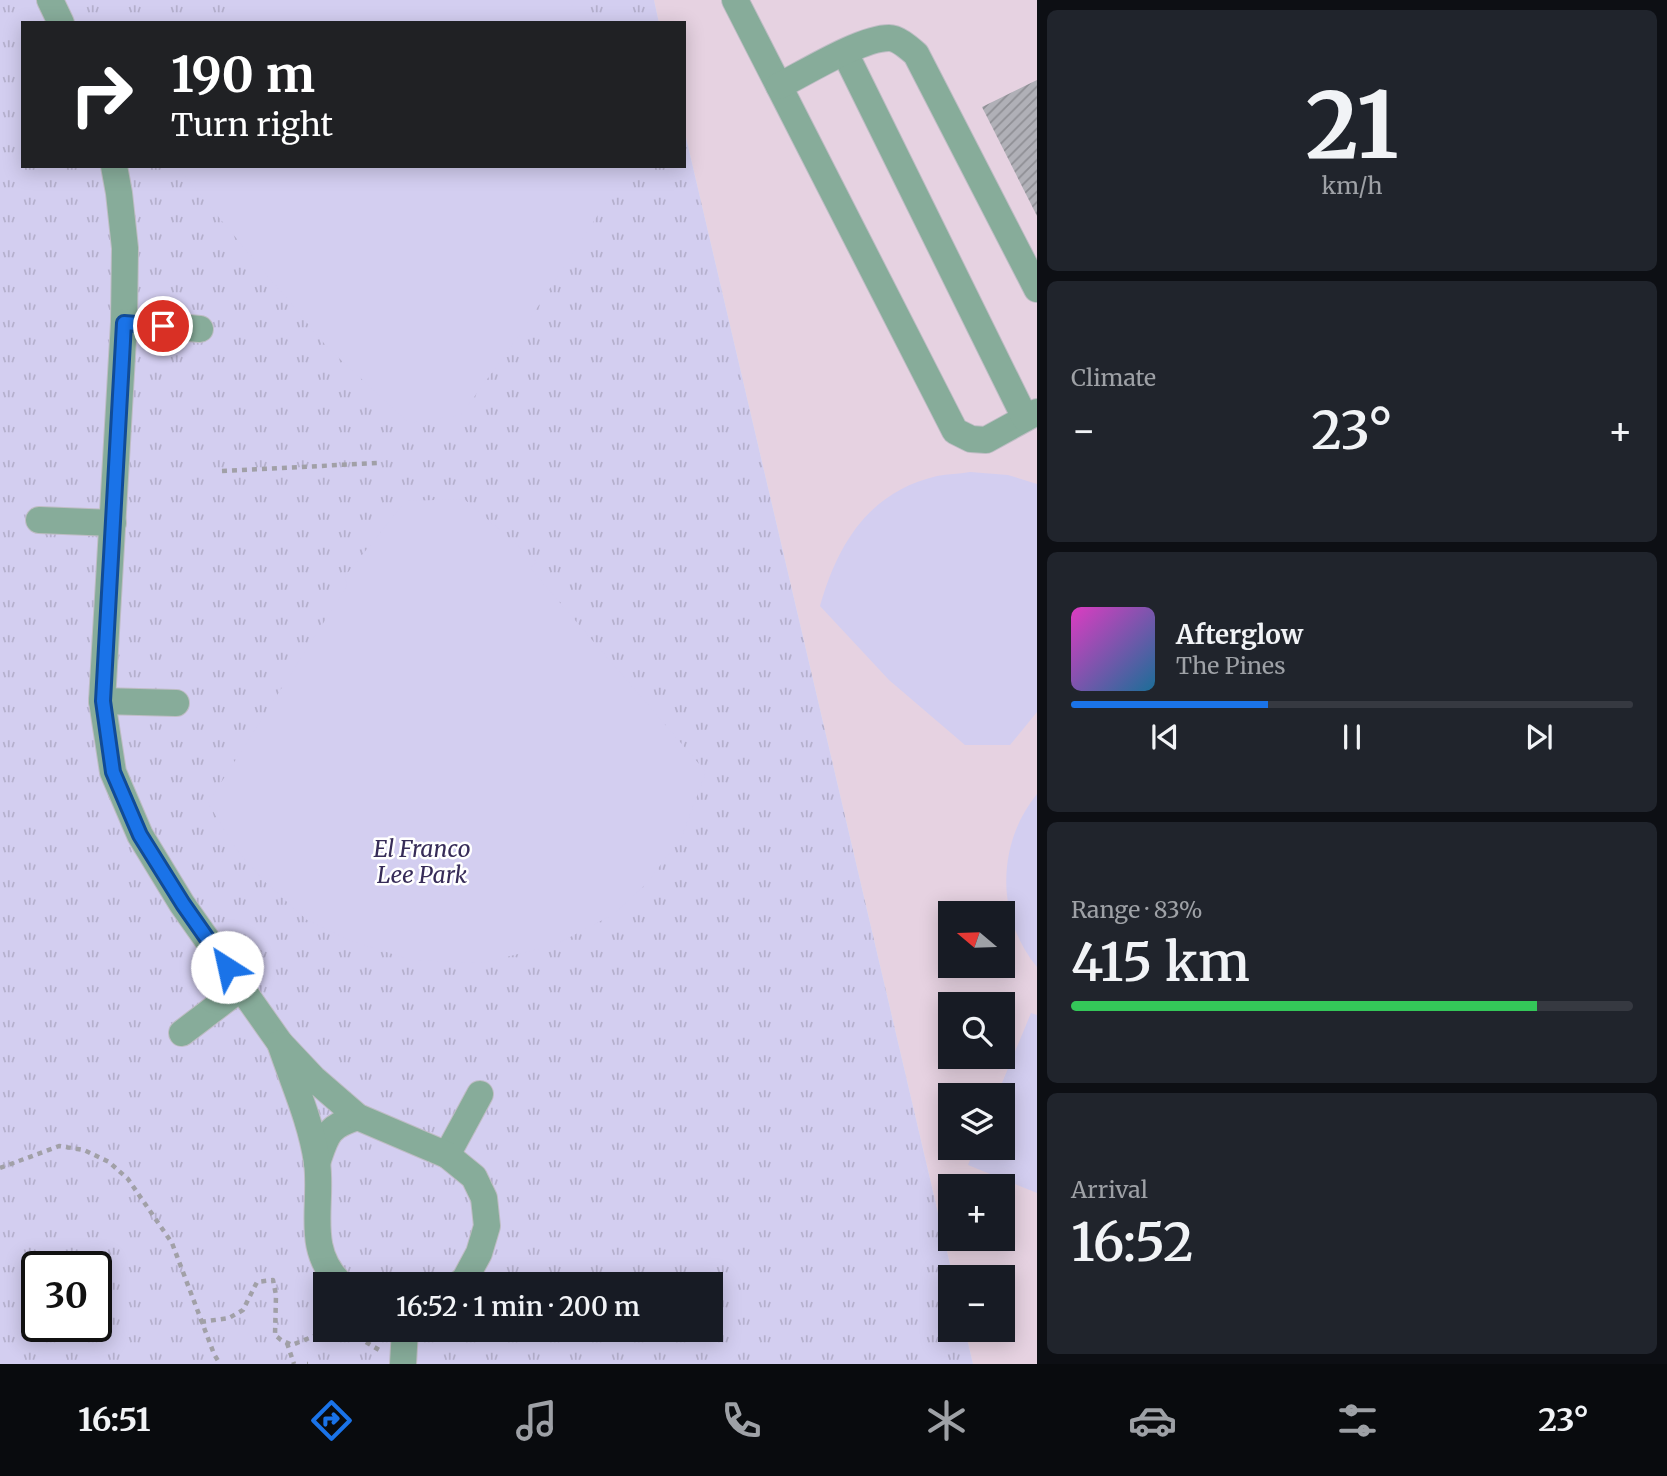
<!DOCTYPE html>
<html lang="en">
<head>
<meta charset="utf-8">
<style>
	:root { --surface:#171b24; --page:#20242c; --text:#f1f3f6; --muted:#9ea1a6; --line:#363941; --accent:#1a73e8 }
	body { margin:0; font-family:Merriweather,serif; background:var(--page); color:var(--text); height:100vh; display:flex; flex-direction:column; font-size:26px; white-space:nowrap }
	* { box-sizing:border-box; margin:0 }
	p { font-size:23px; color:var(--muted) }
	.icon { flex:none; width:38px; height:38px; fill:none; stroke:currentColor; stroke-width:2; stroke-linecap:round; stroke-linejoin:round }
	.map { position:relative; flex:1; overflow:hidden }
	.sheet { display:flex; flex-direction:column; gap:10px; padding:10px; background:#0d0f14; width:630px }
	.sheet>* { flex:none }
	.banner { position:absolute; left:21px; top:21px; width:665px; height:147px; border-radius:0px; box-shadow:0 4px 18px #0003; background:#202124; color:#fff; overflow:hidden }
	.needle { width:46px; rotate:289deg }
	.controls { position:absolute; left:938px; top:901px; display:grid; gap:14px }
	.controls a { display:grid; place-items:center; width:77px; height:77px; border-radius:0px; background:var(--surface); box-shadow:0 4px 18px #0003; font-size:35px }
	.speed { position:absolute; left:21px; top:1251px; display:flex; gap:14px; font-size:35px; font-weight:700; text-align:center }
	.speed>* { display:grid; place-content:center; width:91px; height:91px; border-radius:50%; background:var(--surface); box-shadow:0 4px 18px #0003; line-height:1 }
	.speed .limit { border:4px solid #111; border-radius:10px; background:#fff; color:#111 }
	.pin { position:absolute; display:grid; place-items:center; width:60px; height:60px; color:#fff; margin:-30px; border:4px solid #fff; border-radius:50%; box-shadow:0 2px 7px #0007 }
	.me { position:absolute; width:77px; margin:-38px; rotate:325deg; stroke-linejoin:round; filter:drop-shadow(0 0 5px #0008) }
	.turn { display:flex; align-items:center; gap:24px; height:147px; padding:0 35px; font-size:32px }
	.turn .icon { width:91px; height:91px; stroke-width:2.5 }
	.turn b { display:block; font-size:49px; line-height:60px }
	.big { font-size:52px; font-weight:600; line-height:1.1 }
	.sheet .widget { flex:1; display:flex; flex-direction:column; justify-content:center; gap:10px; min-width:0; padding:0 24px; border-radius:10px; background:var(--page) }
	.sheet .dial { align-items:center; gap:0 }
	.dial b { font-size:91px; line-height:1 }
	.song { display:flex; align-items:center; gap:21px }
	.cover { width:84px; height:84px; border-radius:10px; background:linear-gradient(135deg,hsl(310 70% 55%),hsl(200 70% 35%)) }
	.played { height:7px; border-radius:4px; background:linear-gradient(90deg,var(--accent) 35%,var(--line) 35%) }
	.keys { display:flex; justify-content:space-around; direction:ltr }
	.heat { display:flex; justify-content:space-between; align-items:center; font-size:38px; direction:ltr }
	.charge { height:10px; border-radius:5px; background:linear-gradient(90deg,#34c759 83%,var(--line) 0) }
	.trip { position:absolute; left:313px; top:1272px; width:410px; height:70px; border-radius:0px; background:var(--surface); box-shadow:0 4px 18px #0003; font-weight:600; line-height:70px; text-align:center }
	.tabs { display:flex; height:112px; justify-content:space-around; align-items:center; background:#090b0e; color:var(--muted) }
	.tabs .icon { width:49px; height:49px }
	.tabs .current { color:var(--accent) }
	.tabs b { font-size:32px; color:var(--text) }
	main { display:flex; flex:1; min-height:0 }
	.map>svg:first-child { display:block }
	.education { fill:#e6d2e1; fill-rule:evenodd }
	.grass { fill:url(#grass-tufts); fill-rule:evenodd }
	.pitch { fill:#d3cef0 }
	.building { fill:url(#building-hatch) }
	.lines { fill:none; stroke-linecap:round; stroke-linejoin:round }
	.minor-casing { stroke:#bebdc4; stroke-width:28 }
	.path { stroke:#a1a0a7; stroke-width:4.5; stroke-dasharray:5 5; stroke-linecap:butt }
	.minor { stroke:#87ac9a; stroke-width:26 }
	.route-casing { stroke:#114b97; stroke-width:18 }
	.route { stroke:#1a73e8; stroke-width:12 }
	.labels { text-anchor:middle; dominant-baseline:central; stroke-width:5; stroke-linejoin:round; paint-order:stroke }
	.park-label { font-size:23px; font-style:italic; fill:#372c58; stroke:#fff }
</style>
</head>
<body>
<main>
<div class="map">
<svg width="1037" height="1364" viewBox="0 0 1037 1364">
	<defs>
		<pattern id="grass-tufts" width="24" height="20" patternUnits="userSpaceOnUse" patternTransform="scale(1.75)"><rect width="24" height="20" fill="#d3cef0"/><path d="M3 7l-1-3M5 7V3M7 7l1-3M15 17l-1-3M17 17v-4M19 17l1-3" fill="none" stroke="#b5b0cd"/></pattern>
		<pattern id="building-hatch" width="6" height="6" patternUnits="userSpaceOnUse" patternTransform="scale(1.75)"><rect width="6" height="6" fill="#b0b0b7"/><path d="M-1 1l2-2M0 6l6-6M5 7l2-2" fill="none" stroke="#8e8e94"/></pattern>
	</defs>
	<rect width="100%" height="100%" fill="#e2e1e9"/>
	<path class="education" d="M654 0H1037V1364H973L965 1330H1003V1278L953 1277 684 129V23H659ZM950 914H1003V966H950ZM950 1004H1003V1057H950ZM950 1096H1003V1148H950ZM950 1186H1003V1239H950Z"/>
	<path class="grass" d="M0 0H654L659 23H23V166H684V129L953 1277 950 1278V1330H965L973 1364H0ZM37 1267H96V1326H37ZM326 1284H710V1330H326Z"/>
	<g class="pitch">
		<path d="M259 0H565L593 23H236Z"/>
		<path d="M176 166H630L520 334 461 415 409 423 328 348Z"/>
		<path d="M970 472 1008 475 1037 484V712L1010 745H965L889 680 820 606C838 543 869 492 937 476 948 474 959 474 970 472Z"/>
		<path d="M464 499 537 562 530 568 706 772 682 836 648 882 614 914 555 945 482 963 411 960 349 940 307 920 264 881 236 849 208 803 347 586 345 576 406 501Z"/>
		<path d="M1037 794V967C996 918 996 844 1037 794Z"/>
		<path d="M1031 1013 1037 1015V1193L968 1165 975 1148H1003V1096L997 1095Z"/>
	</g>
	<path class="building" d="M1037 80V216L982 107Z"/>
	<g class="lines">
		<defs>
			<g id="minor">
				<path d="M50 0 61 23"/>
				<path d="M735 0 955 431 971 439 986 440 1037 412"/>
				<path d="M845 53 1025 418"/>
				<path d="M779 86C805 73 861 38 889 38 898 38 909 48 916 54L1037 289"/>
				<path d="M114 166 119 193 125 248 124 322 102 701 113 772 140 835 182 904 280 1043"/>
				<path d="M124 322 200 329"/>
				<path d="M39 520 113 523"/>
				<path d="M102 701 176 703"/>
				<path d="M182 1033 241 988"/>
				<path d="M447 1155 480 1094"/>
				<path d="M317 1163C327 1134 327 1127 358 1117"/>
				<path d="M341 1284C304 1249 323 1206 317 1162 311 1121 293 1082 280 1043L313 1078 358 1117 447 1155 474 1177 484 1198 487 1226 479 1253 465 1279 459 1284"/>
				<path d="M403 1364 405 1330"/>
			</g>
		</defs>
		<use href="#minor" class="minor-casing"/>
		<g class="path">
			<path d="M222 471 378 463"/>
			<path d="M0 1168 59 1146 84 1150 109 1162 128 1179 172 1243 214 1354 220 1364"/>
			<path d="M201 1322 229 1318 243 1310 257 1282 273 1280 276 1295 275 1335 281 1340 292 1345 329 1330"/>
			<path d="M339 1330 347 1331 381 1351"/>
			<path d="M287 1343 294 1364"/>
			<path d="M307 1364H308"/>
		</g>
		<use href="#minor" class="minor"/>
	</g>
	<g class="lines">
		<defs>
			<path id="route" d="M163 326 124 323 103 701 113 772 140 835 183 904 227 967"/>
		</defs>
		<use href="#route" class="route-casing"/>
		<use href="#route" class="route"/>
	</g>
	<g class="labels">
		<g class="park-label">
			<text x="422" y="848">El Franco<tspan x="422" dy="26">Lee Park</tspan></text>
		</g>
	</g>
</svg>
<div class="controls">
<a><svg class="needle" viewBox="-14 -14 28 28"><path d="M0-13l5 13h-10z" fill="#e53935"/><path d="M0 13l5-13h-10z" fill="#9ea1a6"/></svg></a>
<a><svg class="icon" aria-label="search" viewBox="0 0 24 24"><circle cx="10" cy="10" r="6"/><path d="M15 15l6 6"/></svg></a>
<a><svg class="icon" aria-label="layers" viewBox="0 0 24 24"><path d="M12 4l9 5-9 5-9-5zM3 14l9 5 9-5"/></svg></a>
<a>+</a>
<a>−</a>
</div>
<div class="speed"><div class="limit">30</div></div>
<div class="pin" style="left:163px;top:326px;background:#d93025"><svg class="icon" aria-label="arrive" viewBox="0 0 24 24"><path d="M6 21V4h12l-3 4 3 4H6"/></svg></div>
<svg class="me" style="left:227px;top:967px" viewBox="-20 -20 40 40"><circle r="19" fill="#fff"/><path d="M0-13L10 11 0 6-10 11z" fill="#1a73e8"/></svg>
<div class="trip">16:52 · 1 min · 200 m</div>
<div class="banner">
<div class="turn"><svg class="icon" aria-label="right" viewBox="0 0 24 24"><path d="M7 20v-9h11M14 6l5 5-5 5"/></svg><div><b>190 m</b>Turn right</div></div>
</div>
</div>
<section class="sheet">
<div class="widget dial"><b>21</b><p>km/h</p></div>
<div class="widget"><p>Climate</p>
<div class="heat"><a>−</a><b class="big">23°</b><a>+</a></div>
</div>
<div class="widget">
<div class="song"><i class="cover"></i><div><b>Afterglow</b><p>The Pines</p></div></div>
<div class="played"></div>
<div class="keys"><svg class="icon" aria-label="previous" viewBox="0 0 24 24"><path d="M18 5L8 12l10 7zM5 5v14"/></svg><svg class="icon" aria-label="pause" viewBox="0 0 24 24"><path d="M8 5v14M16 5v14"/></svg><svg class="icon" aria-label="next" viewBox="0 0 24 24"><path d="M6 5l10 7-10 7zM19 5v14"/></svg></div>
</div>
<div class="widget"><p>Range · 83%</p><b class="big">415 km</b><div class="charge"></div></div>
<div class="widget"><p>Arrival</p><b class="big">16:52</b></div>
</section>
</main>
<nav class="tabs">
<b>16:51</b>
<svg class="icon current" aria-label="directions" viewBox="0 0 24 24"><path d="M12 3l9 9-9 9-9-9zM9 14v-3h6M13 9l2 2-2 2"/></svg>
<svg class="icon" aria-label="music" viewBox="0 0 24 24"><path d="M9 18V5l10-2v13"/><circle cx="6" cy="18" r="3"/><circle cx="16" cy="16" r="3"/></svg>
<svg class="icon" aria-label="phone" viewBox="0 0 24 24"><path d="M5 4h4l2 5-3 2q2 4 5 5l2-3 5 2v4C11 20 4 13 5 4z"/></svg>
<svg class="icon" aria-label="climate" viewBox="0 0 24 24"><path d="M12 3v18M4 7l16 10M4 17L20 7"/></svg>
<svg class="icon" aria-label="car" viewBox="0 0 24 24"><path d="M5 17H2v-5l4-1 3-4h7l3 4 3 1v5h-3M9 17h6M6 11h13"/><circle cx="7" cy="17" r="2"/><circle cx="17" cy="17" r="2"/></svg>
<svg class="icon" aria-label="filters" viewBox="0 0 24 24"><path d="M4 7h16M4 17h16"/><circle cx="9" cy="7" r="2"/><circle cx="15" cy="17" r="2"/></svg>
<b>23°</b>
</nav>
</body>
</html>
